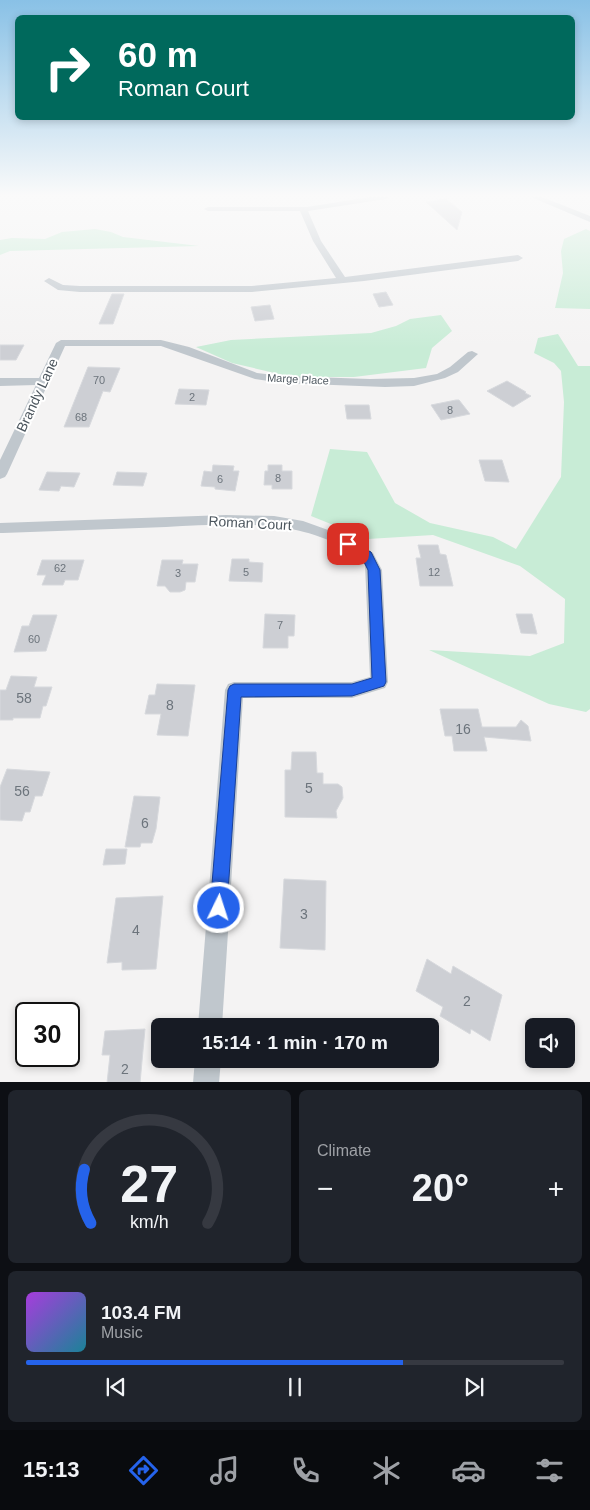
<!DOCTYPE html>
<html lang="en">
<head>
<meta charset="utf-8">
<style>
	:root { --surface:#171b24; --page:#20242c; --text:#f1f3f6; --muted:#9ea1a6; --line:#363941; --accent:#2563eb }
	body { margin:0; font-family:Helvetica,sans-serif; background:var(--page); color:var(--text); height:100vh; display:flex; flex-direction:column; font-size:19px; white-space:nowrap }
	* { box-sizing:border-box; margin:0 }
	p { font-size:16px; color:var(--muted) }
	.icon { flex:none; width:28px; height:28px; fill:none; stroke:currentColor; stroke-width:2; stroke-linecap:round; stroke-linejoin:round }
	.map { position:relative; height:1082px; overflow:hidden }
	.sheet { display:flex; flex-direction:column; gap:8px; padding:8px; background:#0d0f14; flex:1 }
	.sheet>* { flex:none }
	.banner { position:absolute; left:15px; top:15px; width:560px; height:105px; border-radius:8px; box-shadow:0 2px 8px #0003; background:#00695c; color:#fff; overflow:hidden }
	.controls { position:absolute; left:525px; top:1018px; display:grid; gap:10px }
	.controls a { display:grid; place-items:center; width:50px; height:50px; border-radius:8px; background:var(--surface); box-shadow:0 2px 8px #0003; font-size:25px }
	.speed { position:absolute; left:15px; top:1002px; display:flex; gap:10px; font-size:25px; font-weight:700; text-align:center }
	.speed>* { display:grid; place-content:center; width:65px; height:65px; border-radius:50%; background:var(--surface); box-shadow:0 2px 8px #0003; line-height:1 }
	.speed .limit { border:2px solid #111; border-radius:8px; background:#fff; color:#111 }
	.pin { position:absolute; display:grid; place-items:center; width:42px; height:42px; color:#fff; margin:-21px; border-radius:10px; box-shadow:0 2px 8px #0006 }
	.me { position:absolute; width:55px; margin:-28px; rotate:4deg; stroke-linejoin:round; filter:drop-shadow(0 0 4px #0008) }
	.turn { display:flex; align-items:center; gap:18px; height:105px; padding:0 20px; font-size:22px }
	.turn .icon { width:65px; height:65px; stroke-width:2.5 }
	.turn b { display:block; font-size:35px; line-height:42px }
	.big { font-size:38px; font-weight:700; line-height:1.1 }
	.sheet .card { flex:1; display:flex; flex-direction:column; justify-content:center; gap:8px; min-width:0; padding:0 18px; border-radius:8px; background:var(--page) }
	.sheet .dial { align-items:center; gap:0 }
	.dial svg { height:130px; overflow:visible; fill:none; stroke:var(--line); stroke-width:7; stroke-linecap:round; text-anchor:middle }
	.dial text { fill:var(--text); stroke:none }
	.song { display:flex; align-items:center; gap:15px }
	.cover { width:60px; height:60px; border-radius:8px; background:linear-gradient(135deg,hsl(280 70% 55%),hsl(190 70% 35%)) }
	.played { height:5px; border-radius:2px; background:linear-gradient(90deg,var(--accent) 70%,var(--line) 70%) }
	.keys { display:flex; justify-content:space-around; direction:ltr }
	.heat { display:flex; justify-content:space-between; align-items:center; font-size:28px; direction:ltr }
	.sheet .tiles { flex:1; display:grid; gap:8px; grid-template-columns:1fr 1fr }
	.card:last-child { grid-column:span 2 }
	.trip { position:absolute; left:151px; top:1018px; width:288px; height:50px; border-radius:8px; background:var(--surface); box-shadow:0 2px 8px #0003; font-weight:700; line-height:50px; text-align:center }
	.dock { display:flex; height:80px; justify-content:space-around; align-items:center; background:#090b0e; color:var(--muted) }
	.dock .icon { width:35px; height:35px }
	.dock .current { color:var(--accent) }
	.dock b { font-size:22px; color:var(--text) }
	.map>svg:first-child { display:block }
	.green { fill:#c8ecd6 }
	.building { fill:#cdcfd4; stroke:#d7d9dd }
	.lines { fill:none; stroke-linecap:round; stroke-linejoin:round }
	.minor { fill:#c0c7cd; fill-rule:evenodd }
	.route { fill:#2563eb; stroke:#184099 }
	.labels { text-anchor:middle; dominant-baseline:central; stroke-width:4; stroke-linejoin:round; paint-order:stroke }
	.far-street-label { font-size:11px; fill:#4c565e; stroke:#fff }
	.number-label { font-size:11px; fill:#6c747c }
	.street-label { font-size:14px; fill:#4c565e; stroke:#fff }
	.near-number-label { font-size:14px; fill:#6c747c }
</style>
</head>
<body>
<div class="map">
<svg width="590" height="1083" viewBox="0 0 590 1083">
	<rect width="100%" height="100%" fill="#f4f3f3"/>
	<g class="green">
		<path d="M95 229 111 232 123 237 199 246 10 251 0 255V240L12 238 45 239 62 232Z"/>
		<path d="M586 229 590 231V309L555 308 563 273 561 251 564 239Z"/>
		<path d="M441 315 452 331 432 348 426 368 354 377H292L232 363 196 347 231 340 371 333 396 326 410 319Z"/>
		<path d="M558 334 578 366H590V709L586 712 549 704 429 650 530 656 564 643 565 599 520 566 433 535 368 539 311 516 330 449 367 452 395 503 430 523 493 537 516 549 561 477 564 402 561 371 554 363 534 353 538 338Z"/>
	</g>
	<g class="building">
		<path d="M446 199 462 212 457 230 426 202Z"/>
		<path d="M386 292 393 305 379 307 373 294Z"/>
		<path d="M112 294H124L113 324H99Z"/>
		<path d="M270 305 274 319 255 321 251 307Z"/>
		<path d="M0 345H24L16 360H0Z"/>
		<path d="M88 367 120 368 110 392 103 391 89 427H64Z"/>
		<path d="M507 381 526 392 525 393 531 396 513 407 487 391Z"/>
		<path d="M179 389 209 390 206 405 175 404Z"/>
		<path d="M456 400H459L470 414 441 420 431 405Z"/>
		<path d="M345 405H369L371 419H347Z"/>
		<path d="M479 460H502L509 482 485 481Z"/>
		<path d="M213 465 234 466 233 471H239L235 491 215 489V487L201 486 204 471 212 472Z"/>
		<path d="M268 465H282V471H292V489H272V485H264L265 471H268Z"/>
		<path d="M47 472 80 473 74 487 61 486 59 491 39 490Z"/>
		<path d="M117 472 147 473 143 486 113 485Z"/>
		<path d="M418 545H438L440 554 446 555 453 586H420L416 558H421Z"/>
		<path d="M232 559H249V562L263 563 262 582 229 581Z"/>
		<path d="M42 560H84L78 580H65L63 585H42L46 575H37Z"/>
		<path d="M162 560H183L182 564H198L195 582H186L185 590 180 592H170L165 586H157Z"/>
		<path d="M265 614 295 615 294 636H288V648H263Z"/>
		<path d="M516 614H532L537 634 521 633Z"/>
		<path d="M33 615H57L46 651 14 652 22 626H29Z"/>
		<path d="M11 676 37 677 34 687H52L46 706H43L40 718H13V720H0V690H6Z"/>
		<path d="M157 684 195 685 188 736 157 735 161 714H145L149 695H155Z"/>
		<path d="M440 709H478L482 727H516L521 720 528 726 531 741 484 737 487 751H454L452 736H445Z"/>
		<path d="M292 752H316L317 773H323V784H338L342 787 343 798 336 811 337 818 285 817V770H291Z"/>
		<path d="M7 769 50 772 42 796H35L30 812H25L22 821 0 820V787Z"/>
		<path d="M134 796 160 797 156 829 152 843H141L140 847H125Z"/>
		<path d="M106 849H127L125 864 103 865Z"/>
		<path d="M284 879 326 881 325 950 280 948Z"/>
		<path d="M163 896 156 969 122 970V962L107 963 116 898Z"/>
		<path d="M427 959 451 974 453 966 502 995 490 1041 471 1029 470 1034 440 1016 443 1007 416 991Z"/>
		<path d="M145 1029 140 1083H107L110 1055H102L105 1031Z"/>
	</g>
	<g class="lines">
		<g class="minor">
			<path d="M370 197H390L386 199 308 211 321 241 345 277 518 255 523 258 518 261 364 281 252 292H80L58 290 44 281 49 278 63 285 80 286H252L336 278 313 241 300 211H208L204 209 208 207H307Z"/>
			<path d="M531 197H542L590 216V222Z"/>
			<path d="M61 340H161L189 347 257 373 282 376 370 379 414 378 437 374 450 367 468 352 472 351 478 354 458 372 445 378 414 386 385 387 282 383 255 379 161 346H65L7 474 5 477 0 479V460L36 385 0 386V378H39L56 343Z"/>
			<path d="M226 515 274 516 303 521 342 535 373 553 382 570 388 682 385 688 352 698H243L222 1026H198L225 690 228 684 234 682H352L370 677 365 565C355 547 310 532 291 529 250 522 207 525 166 527 112 529 57 531 3 533H0V523Z"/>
			<path d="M195 1059H221L219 1083H193Z"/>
		</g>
	</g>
	<linearGradient id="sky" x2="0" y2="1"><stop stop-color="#89c1e6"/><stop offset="0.56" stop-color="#fafafa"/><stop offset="1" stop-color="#fafafa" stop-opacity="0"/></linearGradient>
	<rect width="590" height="349" fill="url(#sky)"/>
	<path class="route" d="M348 540 371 552 380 570 386 682 384 686 352 696 241 697 227 908 225 914 219 916 213 914 210 908 228 690 230 686 234 684H352L372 678 368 570 362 558 343 547 342 544Z"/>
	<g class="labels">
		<g class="far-street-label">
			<text transform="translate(298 379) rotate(3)">Marge Place</text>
		</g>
		<g class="number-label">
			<text x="99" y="380">70</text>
			<text x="192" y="397">2</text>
			<text x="450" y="410">8</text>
			<text x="81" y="417">68</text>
			<text x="278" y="478">8</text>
			<text x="220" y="479">6</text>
			<text x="60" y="568">62</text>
			<text x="246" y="572">5</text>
			<text x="434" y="572">12</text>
			<text x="178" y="573">3</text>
			<text x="280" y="625">7</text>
			<text x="34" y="639">60</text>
		</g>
		<g class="street-label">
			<text transform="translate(37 395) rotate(-65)">Brandy Lane</text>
			<text transform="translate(250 523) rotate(3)">Roman Court</text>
		</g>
		<g class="near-number-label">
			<text x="24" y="698">58</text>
			<text x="170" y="705">8</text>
			<text x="463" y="729">16</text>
			<text x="309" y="788">5</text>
			<text x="22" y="791">56</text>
			<text x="145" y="823">6</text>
			<text x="304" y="914">3</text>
			<text x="136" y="930">4</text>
			<text x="467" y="1001">2</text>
			<text x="125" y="1069">2</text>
		</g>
	</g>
</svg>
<div class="controls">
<a><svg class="icon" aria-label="sound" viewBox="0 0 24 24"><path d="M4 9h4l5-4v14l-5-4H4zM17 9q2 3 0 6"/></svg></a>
</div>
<div class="speed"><div class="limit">30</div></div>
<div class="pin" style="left:348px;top:544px;background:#d93025"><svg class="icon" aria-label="arrive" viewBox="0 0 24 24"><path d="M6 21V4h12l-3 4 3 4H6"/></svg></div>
<svg class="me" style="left:219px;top:908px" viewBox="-20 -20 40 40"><circle r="17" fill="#2563eb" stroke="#fff" stroke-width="3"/><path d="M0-11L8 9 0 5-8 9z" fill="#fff"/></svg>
<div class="trip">15:14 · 1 min · 170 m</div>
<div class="banner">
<div class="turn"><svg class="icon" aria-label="right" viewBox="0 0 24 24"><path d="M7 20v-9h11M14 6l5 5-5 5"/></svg><div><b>60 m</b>Roman Court</div></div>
</div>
</div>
<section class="sheet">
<div class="tiles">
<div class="card dial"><svg viewBox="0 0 100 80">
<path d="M14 69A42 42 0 1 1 86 69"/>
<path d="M14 69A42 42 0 0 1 10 36" stroke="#2563eb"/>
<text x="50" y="56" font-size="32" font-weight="700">27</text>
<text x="50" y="72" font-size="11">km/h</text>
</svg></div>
<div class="card"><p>Climate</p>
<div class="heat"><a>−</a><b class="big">20°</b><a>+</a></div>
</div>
<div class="card">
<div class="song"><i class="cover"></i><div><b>103.4 FM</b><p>Music</p></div></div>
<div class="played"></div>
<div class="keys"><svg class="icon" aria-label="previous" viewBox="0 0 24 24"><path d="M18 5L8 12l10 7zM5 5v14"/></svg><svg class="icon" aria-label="pause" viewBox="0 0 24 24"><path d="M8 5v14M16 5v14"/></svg><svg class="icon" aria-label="next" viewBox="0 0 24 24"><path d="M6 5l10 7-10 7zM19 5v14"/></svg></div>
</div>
</div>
</section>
<nav class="dock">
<b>15:13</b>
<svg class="icon current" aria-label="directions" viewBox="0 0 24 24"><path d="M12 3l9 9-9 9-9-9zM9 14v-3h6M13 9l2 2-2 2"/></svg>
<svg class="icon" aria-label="music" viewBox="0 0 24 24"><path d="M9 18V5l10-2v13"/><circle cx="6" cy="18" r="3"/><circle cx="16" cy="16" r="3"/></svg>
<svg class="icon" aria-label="phone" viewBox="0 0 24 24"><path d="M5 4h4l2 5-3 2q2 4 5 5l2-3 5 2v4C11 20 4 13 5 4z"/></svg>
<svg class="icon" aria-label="climate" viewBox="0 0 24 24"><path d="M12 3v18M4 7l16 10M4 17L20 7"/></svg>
<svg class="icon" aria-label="car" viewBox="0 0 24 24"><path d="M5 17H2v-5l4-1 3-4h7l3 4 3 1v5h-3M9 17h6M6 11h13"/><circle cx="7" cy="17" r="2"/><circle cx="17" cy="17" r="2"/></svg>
<svg class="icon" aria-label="filters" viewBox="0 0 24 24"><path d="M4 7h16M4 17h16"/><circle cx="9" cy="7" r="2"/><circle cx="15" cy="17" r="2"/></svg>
</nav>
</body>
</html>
